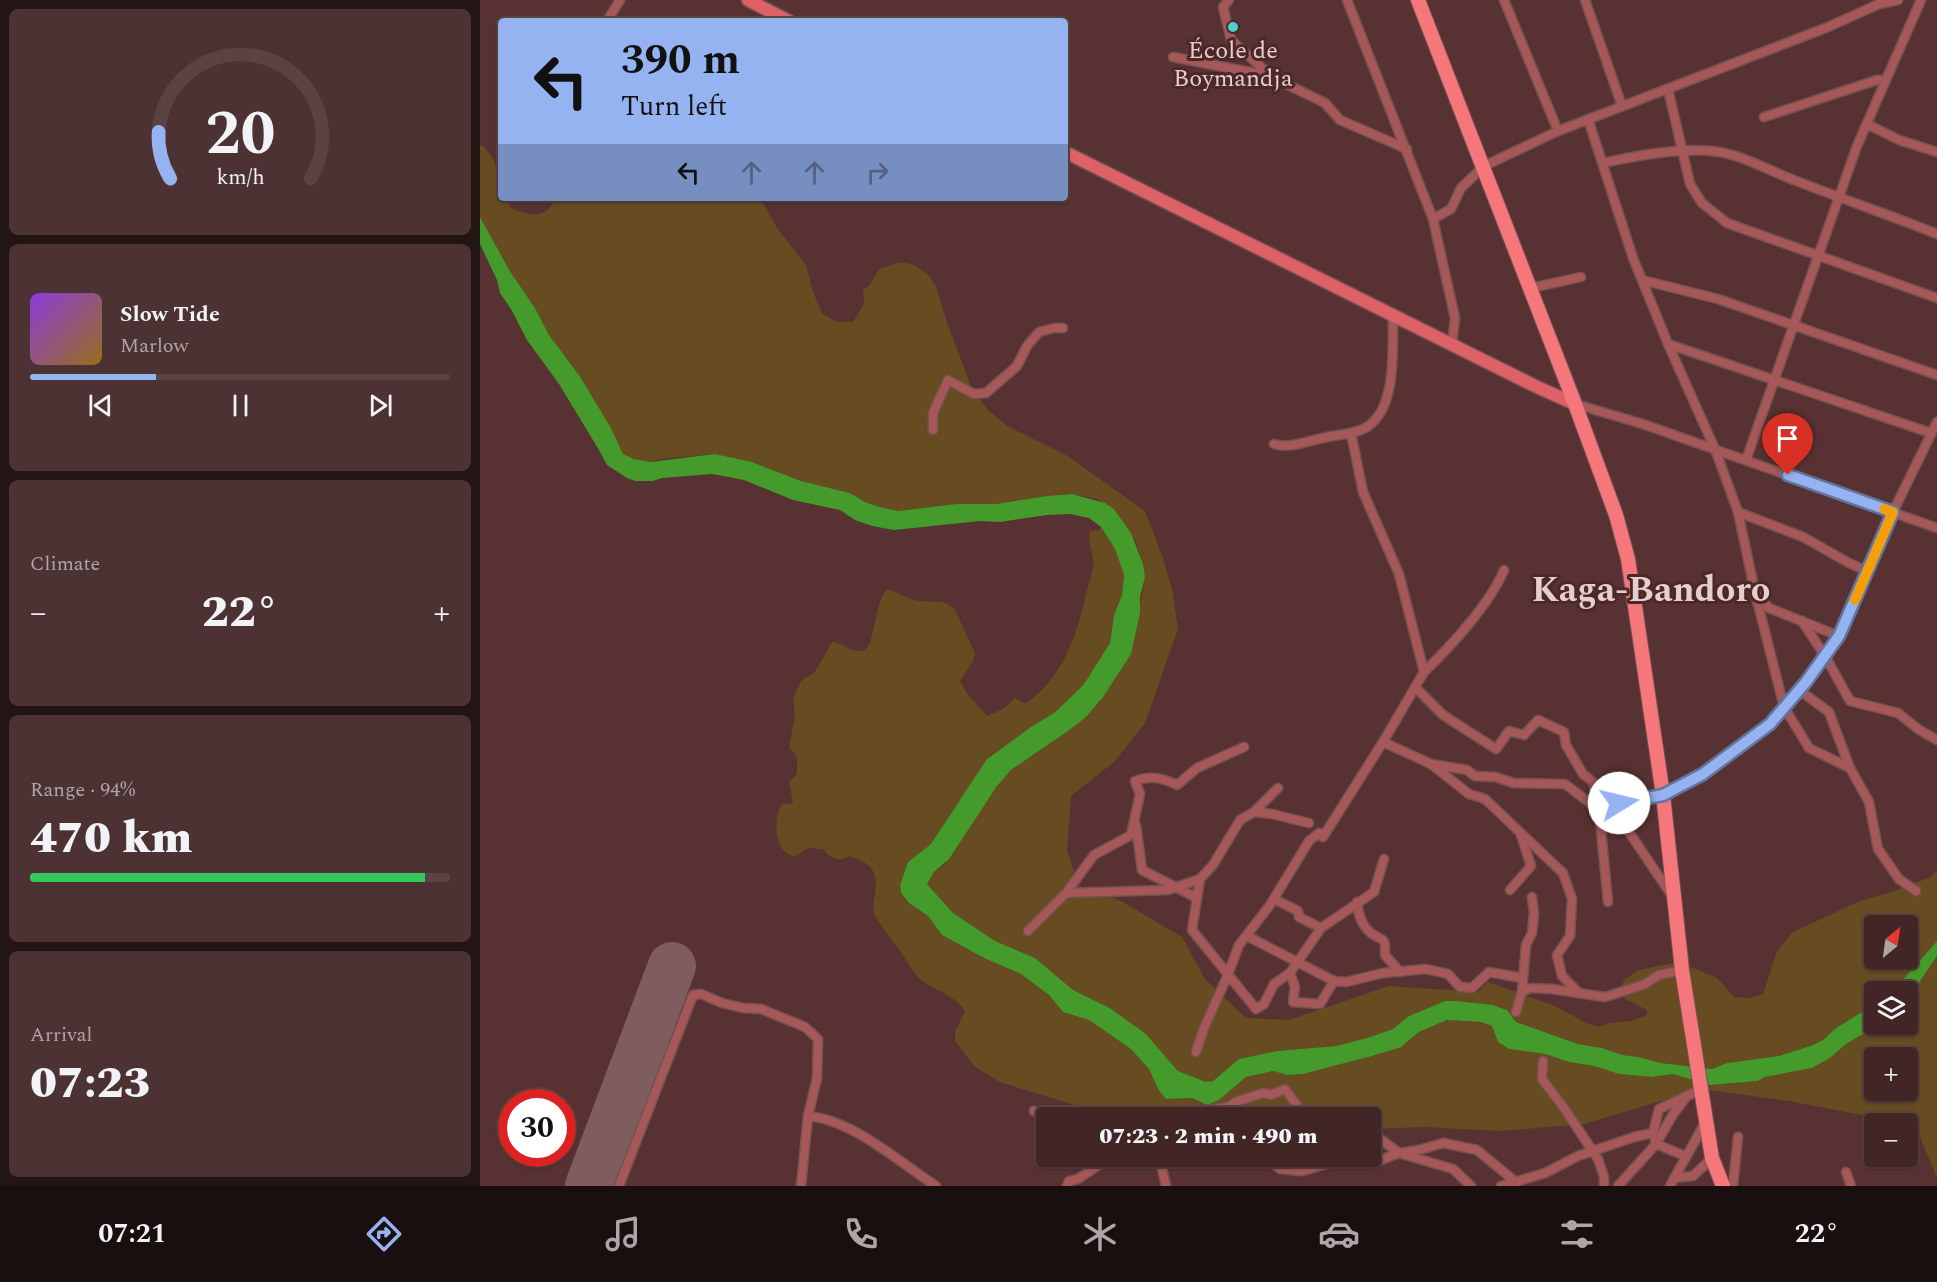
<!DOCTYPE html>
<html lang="en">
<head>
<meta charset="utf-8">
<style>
	:root { --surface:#422626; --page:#4c3232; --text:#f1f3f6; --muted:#aea5a7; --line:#5a4343; --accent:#95b2f1 }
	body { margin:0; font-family:Spectral,serif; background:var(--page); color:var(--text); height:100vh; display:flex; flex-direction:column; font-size:22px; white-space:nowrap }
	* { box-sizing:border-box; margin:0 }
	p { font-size:20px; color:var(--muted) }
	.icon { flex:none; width:33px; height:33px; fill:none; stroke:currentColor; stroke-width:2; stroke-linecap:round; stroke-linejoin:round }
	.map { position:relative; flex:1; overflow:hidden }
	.sheet { display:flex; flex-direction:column; gap:9px; padding:9px; background:#241515; width:480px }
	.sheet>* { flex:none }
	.banner { position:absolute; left:18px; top:18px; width:570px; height:183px; border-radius:6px; box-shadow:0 2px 4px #0004,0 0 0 2px var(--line); background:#95b2f1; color:#111; overflow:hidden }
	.needle { width:39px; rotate:29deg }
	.buttons { position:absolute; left:1384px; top:915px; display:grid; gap:12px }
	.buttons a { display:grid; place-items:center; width:54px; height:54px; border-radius:6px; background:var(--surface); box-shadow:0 2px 4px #0004,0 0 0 2px var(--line); font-size:30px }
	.speed { position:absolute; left:18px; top:1089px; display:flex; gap:12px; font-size:30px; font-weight:700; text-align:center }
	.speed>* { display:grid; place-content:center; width:78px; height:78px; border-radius:50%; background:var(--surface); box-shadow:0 2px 4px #0004,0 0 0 2px var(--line); line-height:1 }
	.speed .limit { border:9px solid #d22; background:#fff; color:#111 }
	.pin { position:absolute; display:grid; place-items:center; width:51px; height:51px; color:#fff; margin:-62px -26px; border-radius:50% 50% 50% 0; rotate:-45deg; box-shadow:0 0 6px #0007 }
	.pin .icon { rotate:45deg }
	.me { position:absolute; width:66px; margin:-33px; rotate:81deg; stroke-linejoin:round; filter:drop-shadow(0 0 4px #0008) }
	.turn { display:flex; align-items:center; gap:21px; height:126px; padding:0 24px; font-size:27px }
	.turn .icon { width:78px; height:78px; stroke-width:2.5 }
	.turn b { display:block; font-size:42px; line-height:51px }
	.lanes { display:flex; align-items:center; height:57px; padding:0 24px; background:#0003; justify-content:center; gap:30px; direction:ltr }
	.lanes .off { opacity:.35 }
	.big { font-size:45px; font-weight:800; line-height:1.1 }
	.sheet .card { flex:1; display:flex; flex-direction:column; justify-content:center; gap:9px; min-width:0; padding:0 21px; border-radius:9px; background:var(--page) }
	.sheet .dial { align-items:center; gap:0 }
	.dial svg { height:156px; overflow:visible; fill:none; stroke:var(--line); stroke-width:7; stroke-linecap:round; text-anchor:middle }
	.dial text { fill:var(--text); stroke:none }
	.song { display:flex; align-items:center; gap:18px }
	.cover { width:72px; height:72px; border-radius:9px; background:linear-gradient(135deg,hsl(270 70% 55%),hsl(40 70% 35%)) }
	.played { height:6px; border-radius:3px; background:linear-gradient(90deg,var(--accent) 30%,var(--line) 30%) }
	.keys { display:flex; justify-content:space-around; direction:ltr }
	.heat { display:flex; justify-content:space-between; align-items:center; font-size:33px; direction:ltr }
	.charge { height:9px; border-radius:4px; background:linear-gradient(90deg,#34c759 94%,var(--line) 0) }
	.trip { position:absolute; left:556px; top:1107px; width:345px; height:60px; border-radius:6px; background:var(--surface); box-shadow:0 2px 4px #0004,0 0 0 2px var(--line); font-weight:800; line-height:60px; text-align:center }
	.dock { display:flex; height:96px; justify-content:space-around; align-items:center; background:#1a0f0f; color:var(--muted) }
	.dock .icon { width:42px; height:42px }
	.dock .current { color:var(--accent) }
	.dock b { font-size:27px; color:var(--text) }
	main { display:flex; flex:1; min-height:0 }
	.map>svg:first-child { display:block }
	.green { fill:#664c20; fill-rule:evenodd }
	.water { fill:#449a2a }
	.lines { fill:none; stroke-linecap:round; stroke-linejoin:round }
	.runway { stroke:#7f5c5d; stroke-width:48 }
	.street-casing { stroke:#755152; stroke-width:11 }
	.secondary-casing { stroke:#755152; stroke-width:15 }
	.primary-casing { stroke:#755152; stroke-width:16 }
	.street { stroke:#a65859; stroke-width:8 }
	.secondary { stroke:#dd6167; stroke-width:12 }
	.primary { stroke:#f5777c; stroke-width:14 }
	.route-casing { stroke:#61749d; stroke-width:15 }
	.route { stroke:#95b2f1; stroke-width:10 }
	.slow { stroke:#f59e0b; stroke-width:10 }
	.poi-dot { fill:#51ccd2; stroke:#4c2829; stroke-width:2 }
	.labels { text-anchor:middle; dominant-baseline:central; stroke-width:6; stroke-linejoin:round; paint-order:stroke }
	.poi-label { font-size:24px; fill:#e7cece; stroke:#4c2829 }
	.town-label { font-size:36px; font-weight:bold; fill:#e7cece; stroke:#4c2829 }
</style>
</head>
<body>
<main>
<section class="sheet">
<div class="card dial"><svg viewBox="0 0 100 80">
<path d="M14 69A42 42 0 1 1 86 69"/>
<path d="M14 69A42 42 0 0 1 8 45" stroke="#95b2f1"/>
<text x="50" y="56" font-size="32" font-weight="700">20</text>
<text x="50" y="72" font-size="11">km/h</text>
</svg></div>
<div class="card">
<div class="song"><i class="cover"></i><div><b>Slow Tide</b><p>Marlow</p></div></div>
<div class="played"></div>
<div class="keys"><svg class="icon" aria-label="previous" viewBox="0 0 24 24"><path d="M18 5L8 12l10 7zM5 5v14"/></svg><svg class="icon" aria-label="pause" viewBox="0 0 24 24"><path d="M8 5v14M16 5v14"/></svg><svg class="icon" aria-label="next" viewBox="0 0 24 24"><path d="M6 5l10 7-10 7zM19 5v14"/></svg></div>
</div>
<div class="card"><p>Climate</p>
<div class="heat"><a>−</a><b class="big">22°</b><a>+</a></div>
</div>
<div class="card"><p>Range · 94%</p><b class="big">470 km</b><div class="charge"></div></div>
<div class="card"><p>Arrival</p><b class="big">07:23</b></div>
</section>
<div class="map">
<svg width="1457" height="1186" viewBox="0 0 1457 1186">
	<rect width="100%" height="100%" fill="#583233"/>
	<g class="green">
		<path d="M0 146H3C18 161 21 177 21 198H27L31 208C49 216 67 220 76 198H280L297 228 326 265 333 292 342 313 356 322H373L384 304 383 290 390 285 399 269 417 263H425L434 265 448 274 456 286 466 320 492 389 508 410 527 426 586 455 665 511 683 558 692 589 698 629 665 723 634 762 591 796 587 850 599 886 641 901 702 937 725 979 766 1018 809 1020 909 986 998 992 1008 982 1075 1006 1104 1022 1118 1027 1129 1023 1151 1021 1167 1015V1010L1145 999 1142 986 1144 980 1158 970 1193 963 1213 968 1237 978 1254 997 1270 998 1283 994 1297 951 1313 932 1380 901 1409 893 1451 877 1457 870V941L1413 991 1395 992V1004L1356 1028 1343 1040 1333 1045 1299 1056 1247 1063 1233 1069 1181 1063 1159 1057 1142 1055 1122 1048 1098 1044 1036 1022 1027 1010 1013 1005 977 1001H965L929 1016 913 1029 887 1038 856 1046 797 1051 759 1059 733 1081 726 1082 698 1071 666 1034 630 1008 593 990 555 958 515 941 473 913 447 884 454 872 464 865 517 786 531 770 588 731 619 703 656 629 664 583 663 564 656 542 634 509 617 499 592 494 567 496 516 504H476L418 511 400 507 385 502 370 493 321 481 272 462 254 458 235 454 180 459 170 462 154 459 143 454 131 428 99 375 69 335 55 308 31 273 0 217ZM1395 926H1428V958H1395Z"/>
		<path d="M621 527 635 549 644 574 642 595 634 615 630 643 604 684 589 699 574 713 510 756 451 844 428 862 420 885 421 893 429 903 448 916 462 935 504 958 541 974 569 995 583 1012 609 1020 651 1049 669 1069 678 1089 690 1099 712 1098 727 1105 739 1100 766 1077 793 1071 807 1075 823 1074 892 1056 928 1042 939 1032 967 1020 1001 1022 1012 1026 1018 1042 1029 1049 1065 1054 1089 1062 1114 1066 1139 1074 1172 1077 1193 1074 1230 1085 1278 1081 1285 1077 1332 1068 1350 1058 1366 1044 1398 1025 1428 1024V996L1457 956V1178L1435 1125 1309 1101 1221 1089 1104 1124 1020 1131 943 1127 891 1129V1118L634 1117 520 1082 495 1067 475 1041V1032L485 1011C474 993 450 990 437 976 430 968 425 957 419 949 411 939 404 930 397 919 383 901 417 871 370 856 359 862 350 859 343 849L328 848 314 857C310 855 305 853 302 848 294 838 295 813 302 804H311L313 802 309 782 317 774V757L309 747 315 715 313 698 321 681 335 672 352 642C363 642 372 655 384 650 396 645 393 605 407 589 418 592 428 599 439 601 454 603 464 598 475 610L495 653 493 661 480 681 488 695 507 716 523 709 535 698 545 704C582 679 597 636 606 594 608 585 612 576 613 567 615 554 606 541 610 531L619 530ZM1395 1058H1428V1090H1395Z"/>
	</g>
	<g class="water">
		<path d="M0 217 31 273 55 308 69 335 99 375 131 428 143 454 154 459 170 462 235 454 254 458 272 462 321 481 370 493 385 502 400 507 418 511 476 504H516L567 496 592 494 625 503 634 509 651 533 663 564 665 577 660 597V613L651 654 623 697 606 717 588 731 531 770 517 786 469 859 454 872 447 884 473 913 515 941 555 958 593 990 630 1008 666 1034 698 1071 726 1082 733 1081 759 1059 797 1051 856 1046 887 1038 913 1029 929 1016 965 1001H977L1013 1005 1027 1010 1036 1022 1098 1044 1122 1048 1142 1055 1159 1057 1181 1063 1232 1069 1247 1063 1299 1056 1333 1045 1343 1040 1356 1028 1395 1004V1024L1398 1025 1366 1044 1350 1058 1332 1068 1285 1077 1278 1081 1230 1085 1193 1074 1172 1077 1139 1074 1114 1066 1089 1062 1065 1054 1029 1049 1018 1042 1012 1026 1001 1022 967 1020 939 1032 921 1047 892 1056 823 1074 807 1075 793 1071 766 1077 739 1100 727 1105 712 1098 686 1099 678 1089 669 1069 651 1049 609 1020 583 1012 569 995 541 974 504 958 462 935 448 916 429 903 421 893 420 885 428 862 451 844 507 759 551 727 574 713 589 699 604 684 630 643 634 615 642 595 644 575 635 549 621 527 609 518 590 514 567 515 520 522 500 521 414 530 392 526 375 520 360 510 313 500 264 480 249 477 232 474 182 478 173 481H155L147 478 127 465 119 450 79 384 47 340 31 309 20 293 17 280 0 244Z"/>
		<path d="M1457 941V956L1432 993 1428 996V992L1413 991Z"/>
	</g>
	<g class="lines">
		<path class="runway" d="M109 1186 192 966"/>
		<defs>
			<g id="street">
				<path d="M749 0 743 7 751 40 790 75"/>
				<path d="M867 0 953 219 975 318 972 344"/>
				<path d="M1024 0 1078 131"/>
				<path d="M1105 0 1142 106"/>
				<path d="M127 21 140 0"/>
				<path d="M693 57 790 76 845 103 860 120 927 149"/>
				<path d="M1188 89 1210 184 1222 203 1247 223 1457 298"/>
				<path d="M1284 117 1397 80H1406"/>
				<path d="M1108 119 1153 258 1188 344 1235 449 1258 512 1275 592 1289 608 1359 636"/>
				<path d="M1387 124 1419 140 1457 152"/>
				<path d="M1123 163C1154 156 1201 148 1232 151 1262 154 1287 170 1314 180 1362 199 1410 215 1457 234"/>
				<path d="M953 219 971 209 981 188 1004 166 1078 131 1348 27 1399 4 1418 0"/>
				<path d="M1162 280 1238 299 1457 375"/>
				<path d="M1051 288 1101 277"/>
				<path d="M1188 344 1451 433"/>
				<path d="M1095 404 1163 424 1457 528"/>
				<path d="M453 430V413L468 380 494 394 506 393 537 366 547 346 559 332 574 328H583"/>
				<path d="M794 444C810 449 827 441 843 438 858 434 874 435 887 427 918 407 912 347 913 315"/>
				<path d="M1266 460 1377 146 1441 0"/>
				<path d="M1258 512 1323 537 1369 563 1387 571"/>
				<path d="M1276 596 1304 707 1329 748 1370 768 1389 802 1398 849 1419 879 1436 891"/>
				<path d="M1322 621 1345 656 1370 701 1418 713 1438 729 1457 740"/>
				<path d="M944 672C970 647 1010 604 1024 570"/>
				<path d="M935 687 963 715 1016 749 1029 731 1044 735 1058 720 1084 732 1086 745 1103 774 1113 782 1118 806 1143 823 1192 896"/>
				<path d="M1319 690 1349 712 1370 768"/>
				<path d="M903 742 951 764 987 770 995 776 1016 777 1033 783 1085 784 1115 807 1120 820 1128 902"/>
				<path d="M951 764 989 794 1005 799 1083 873 1092 899 1090 936 1077 955 1082 976 1099 993"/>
				<path d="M1115 807 1183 795 1223 774 1290 724 1326 682 1359 636 1413 512 1457 422"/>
				<path d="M774 812 792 814 829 823"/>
				<path d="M656 825 662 870 717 898"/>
				<path d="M843 837 903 742 944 672 919 574 883 492 871 433"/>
				<path d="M720 879 712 930 776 1009 784 1004 794 984 810 973 841 928 894 892 904 859"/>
				<path d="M1030 890 1051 866 1041 835"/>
				<path d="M586 893 614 855 651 835 660 794 655 781C670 775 683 778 697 785L717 768 764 747"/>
				<path d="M794 899 818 911 819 917 841 928"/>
				<path d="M877 902C878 914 881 925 891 933 903 942 906 936 905 955L920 972"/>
				<path d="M548 931 586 893 688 890 720 879 733 865 760 820 774 812 798 788"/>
				<path d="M767 936 854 981 866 982 903 973 946 969 968 974 980 987 992 988 1009 972 1042 978"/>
				<path d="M810 973 815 987 813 1002 840 1004 854 981"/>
				<path d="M1042 991 1052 988 1072 989 1125 997 1165 984 1179 975 1202 970"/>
				<path d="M1036 1012 1042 991 1046 945 1052 933 1054 913 1052 897"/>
				<path d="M716 1052 724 1028 747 977 759 945 790 905 829 841 839 833"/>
				<path d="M1063 1061 1062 1079 1084 1108 1118 1159 1124 1177V1186"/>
				<path d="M748 1107 758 1101 783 1093 791 1095 805 1089 821 1111 831 1114 846 1111 870 1118"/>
				<path d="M554 1111 573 1117 606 1113 621 1118"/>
				<path d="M696 1118 702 1114 748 1107 759 1118"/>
				<path d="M891 1132 919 1153 973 1169 991 1186"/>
				<path d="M1175 1139 1176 1144 1205 1156"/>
				<path d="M679 1156 686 1186"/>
				<path d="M689 1156 701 1160 750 1156"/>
				<path d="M783 1156 800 1169 822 1171 851 1163H893L919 1153 939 1150 963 1143 997 1150 1037 1183"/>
				<path d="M1366 1172 1371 1186"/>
				<path d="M1194 1178 1213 1176 1232 1158"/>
				<path d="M139 1186 213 995 221 994 242 1003 263 1008 281 1009 325 1027 338 1039 337 1078 328 1116C373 1120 419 1162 456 1186"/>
				<path d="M321 1186 328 1116"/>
				<path d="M587 1186 589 1181 598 1179 632 1156"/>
				<path d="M1021 1186 1065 1173 1098 1156 1154 1137 1173 1133 1179 1109 1222 1089"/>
				<path d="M1138 1186 1176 1144 1192 1116 1207 1096"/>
				<path d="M1190 1186 1226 1121"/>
				<path d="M1253 1186 1258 1137"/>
			</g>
			<g id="secondary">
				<path d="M268 0 309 21"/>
				<path d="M585 152 1057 387 1095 404"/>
			</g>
			<path id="primary" d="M938 0 1095 404 1136 515 1148 559 1183 795 1202 970 1232 1158 1243 1186"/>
		</defs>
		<use href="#street" class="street-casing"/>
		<use href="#secondary" class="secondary-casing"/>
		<use href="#primary" class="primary-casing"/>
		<use href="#street" class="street"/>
		<use href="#secondary" class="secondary"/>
		<use href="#primary" class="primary"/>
	</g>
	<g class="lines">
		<defs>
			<path id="route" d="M1139 803 1183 795 1223 774 1290 724 1326 682 1359 636 1413 512 1308 475"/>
		</defs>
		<use href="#route" class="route-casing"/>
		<use href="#route" class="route"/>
		<path class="slow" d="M1375 600 1413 512 1404 509"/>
	</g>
	<circle class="poi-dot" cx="753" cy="27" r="6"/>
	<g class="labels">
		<g class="poi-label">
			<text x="753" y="51">École de<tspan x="753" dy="28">Boymandja</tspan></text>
		</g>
		<g class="town-label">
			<text x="1171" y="590">Kaga-Bandoro</text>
		</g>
	</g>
</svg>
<div class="buttons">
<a><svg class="needle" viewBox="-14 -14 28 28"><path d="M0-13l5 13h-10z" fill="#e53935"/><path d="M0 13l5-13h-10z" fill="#aea5a7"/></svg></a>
<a><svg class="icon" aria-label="layers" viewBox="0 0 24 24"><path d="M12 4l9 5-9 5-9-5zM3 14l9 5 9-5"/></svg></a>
<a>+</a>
<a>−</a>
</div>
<div class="speed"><div class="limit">30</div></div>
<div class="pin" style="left:1308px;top:475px;background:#d93025"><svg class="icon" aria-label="arrive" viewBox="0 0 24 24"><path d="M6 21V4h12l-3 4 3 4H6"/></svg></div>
<svg class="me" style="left:1139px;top:803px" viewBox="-20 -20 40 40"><circle r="19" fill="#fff"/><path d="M0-13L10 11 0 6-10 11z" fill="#95b2f1"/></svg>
<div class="trip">07:23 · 2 min · 490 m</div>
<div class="banner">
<div class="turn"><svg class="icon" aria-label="left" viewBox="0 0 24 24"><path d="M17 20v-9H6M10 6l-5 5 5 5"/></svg><div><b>390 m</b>Turn left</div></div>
<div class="lanes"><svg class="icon" aria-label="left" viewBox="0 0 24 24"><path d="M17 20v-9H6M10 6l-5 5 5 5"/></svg><svg class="icon off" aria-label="ahead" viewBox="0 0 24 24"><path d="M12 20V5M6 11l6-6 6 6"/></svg><svg class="icon off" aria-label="ahead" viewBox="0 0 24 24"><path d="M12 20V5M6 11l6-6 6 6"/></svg><svg class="icon off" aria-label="right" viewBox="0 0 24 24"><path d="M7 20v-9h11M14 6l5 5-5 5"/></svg></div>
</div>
</div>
</main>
<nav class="dock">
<b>07:21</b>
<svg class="icon current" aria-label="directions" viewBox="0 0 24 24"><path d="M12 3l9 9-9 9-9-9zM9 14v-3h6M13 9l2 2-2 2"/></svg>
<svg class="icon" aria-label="music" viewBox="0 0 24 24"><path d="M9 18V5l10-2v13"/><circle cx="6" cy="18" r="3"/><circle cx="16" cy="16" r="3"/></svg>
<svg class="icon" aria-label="phone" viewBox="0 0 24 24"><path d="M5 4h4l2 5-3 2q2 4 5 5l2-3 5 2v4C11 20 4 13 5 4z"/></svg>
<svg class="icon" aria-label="climate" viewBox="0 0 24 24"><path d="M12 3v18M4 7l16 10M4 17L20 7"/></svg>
<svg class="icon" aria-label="car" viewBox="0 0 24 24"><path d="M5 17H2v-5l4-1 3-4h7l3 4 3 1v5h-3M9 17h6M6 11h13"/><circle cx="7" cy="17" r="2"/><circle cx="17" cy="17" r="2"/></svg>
<svg class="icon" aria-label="filters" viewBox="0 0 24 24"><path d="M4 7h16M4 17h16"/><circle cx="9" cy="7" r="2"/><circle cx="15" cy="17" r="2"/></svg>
<b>22°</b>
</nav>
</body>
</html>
